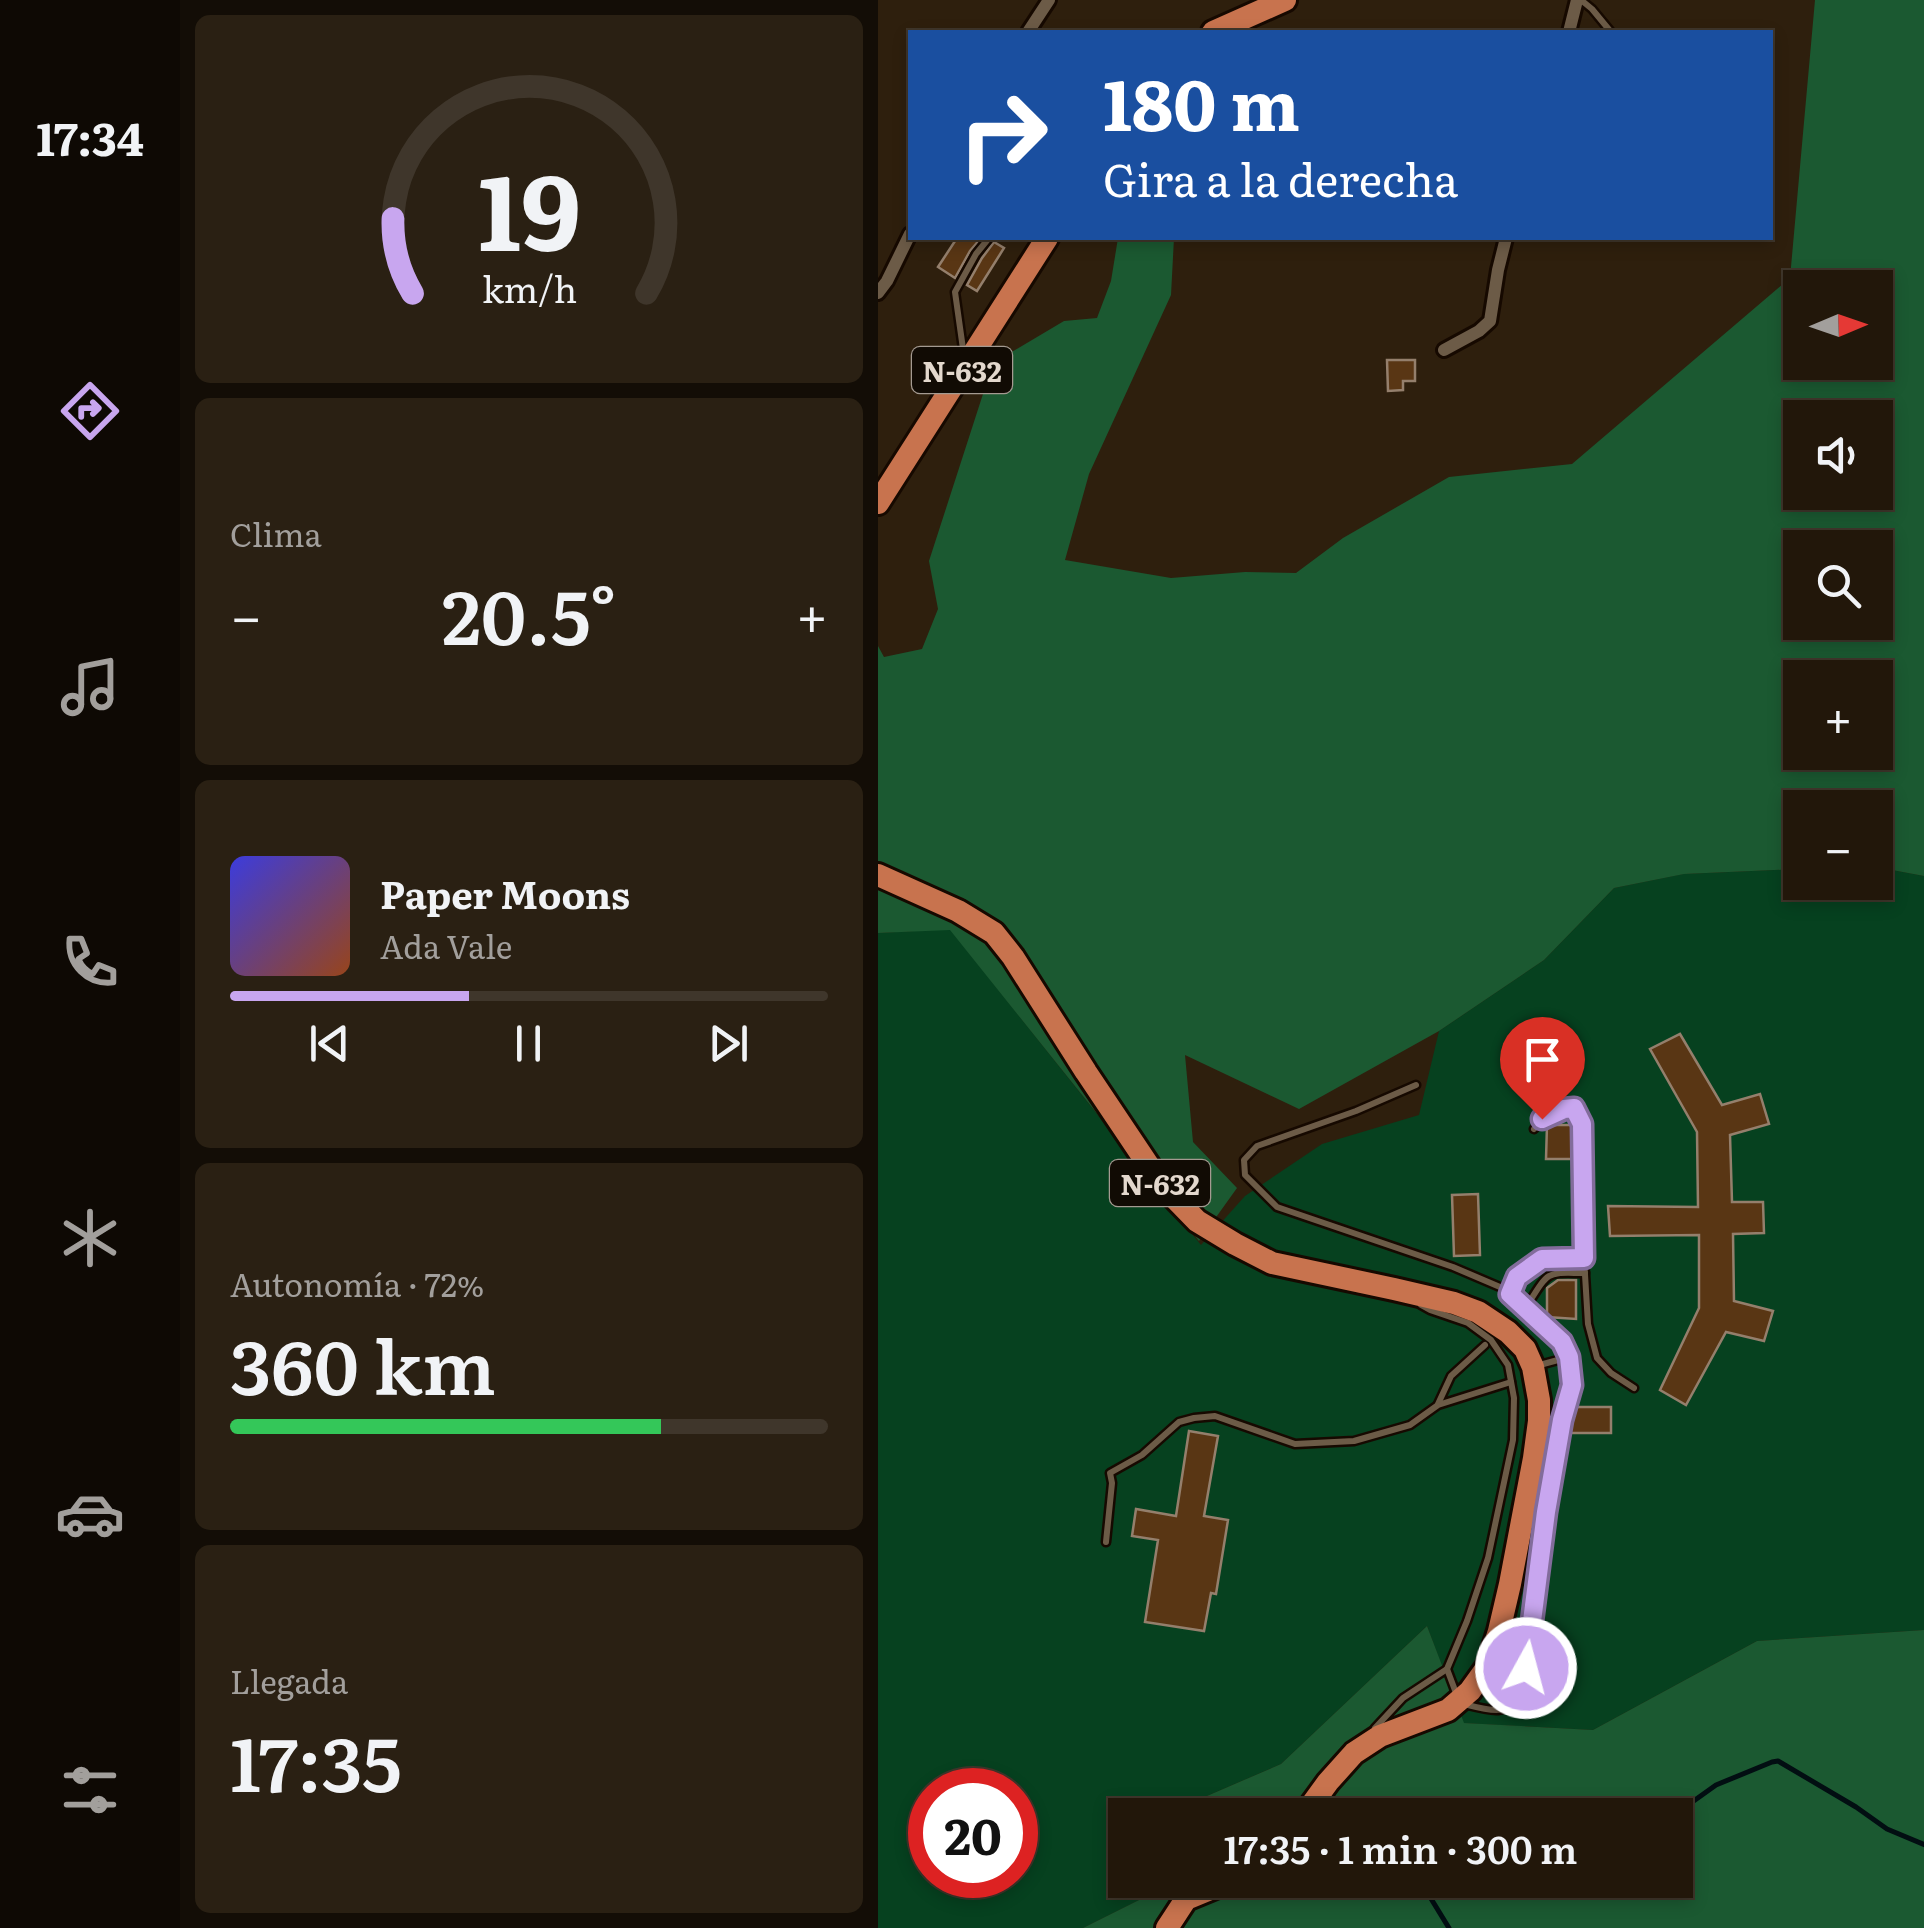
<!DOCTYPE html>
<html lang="es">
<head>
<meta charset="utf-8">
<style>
	:root { --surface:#22170a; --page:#2a2013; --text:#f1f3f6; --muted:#a29f9c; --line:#3f362b; --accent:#c8a6ef }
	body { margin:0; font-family:Literata,serif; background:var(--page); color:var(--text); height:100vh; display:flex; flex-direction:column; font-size:38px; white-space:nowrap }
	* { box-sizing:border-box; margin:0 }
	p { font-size:32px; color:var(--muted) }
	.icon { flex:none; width:55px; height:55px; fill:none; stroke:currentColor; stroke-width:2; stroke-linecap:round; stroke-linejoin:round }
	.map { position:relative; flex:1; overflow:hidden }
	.drawer { display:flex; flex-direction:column; gap:15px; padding:15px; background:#130d06; width:698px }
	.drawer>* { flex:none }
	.banner { position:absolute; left:30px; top:30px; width:865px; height:210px; border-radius:0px; box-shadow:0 5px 15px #0003,0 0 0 2px var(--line); background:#1a4fa0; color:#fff; overflow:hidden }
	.needle { width:65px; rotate:88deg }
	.tools { position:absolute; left:905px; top:270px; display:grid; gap:20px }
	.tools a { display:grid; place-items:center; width:110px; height:110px; border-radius:0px; background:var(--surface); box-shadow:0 5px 15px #0003,0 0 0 2px var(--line); font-size:50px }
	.speed { position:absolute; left:30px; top:1768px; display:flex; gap:20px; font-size:50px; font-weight:700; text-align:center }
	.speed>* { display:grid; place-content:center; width:130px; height:130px; border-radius:50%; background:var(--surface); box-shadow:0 5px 15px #0003,0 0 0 2px var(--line); line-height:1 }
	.speed .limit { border:15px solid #d22; background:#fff; color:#111 }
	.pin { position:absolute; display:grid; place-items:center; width:85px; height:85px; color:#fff; margin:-102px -42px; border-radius:50% 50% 50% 0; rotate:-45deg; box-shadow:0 0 10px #0007 }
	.pin .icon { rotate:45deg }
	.me { position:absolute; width:110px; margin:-55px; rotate:7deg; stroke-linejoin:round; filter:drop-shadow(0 0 8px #0008) }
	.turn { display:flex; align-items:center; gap:35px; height:210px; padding:0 30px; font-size:45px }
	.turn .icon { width:130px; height:130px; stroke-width:2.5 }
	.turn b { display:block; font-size:70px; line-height:85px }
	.big { font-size:75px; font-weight:600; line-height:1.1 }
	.drawer .widget { flex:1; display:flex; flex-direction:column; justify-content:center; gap:15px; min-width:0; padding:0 35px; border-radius:15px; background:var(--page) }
	.drawer .dial { align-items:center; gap:0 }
	.dial svg { height:260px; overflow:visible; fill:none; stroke:var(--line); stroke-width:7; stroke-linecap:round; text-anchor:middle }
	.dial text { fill:var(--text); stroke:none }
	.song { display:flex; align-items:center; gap:30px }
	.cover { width:120px; height:120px; border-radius:15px; background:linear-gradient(135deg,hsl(240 70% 55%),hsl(20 70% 35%)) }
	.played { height:10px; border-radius:5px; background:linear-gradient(90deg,var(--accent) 40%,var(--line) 40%) }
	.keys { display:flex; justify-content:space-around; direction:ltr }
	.heat { display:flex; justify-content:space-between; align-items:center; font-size:55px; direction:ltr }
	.charge { height:15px; border-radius:8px; background:linear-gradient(90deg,#34c759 72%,var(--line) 0) }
	.trip { position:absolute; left:230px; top:1798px; width:585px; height:100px; border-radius:0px; background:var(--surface); box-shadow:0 5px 15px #0003,0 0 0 2px var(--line); font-weight:600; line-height:100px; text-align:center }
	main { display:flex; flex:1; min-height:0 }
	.tab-bar { display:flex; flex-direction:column; width:180px; justify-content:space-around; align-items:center; background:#0e0904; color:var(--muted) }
	.tab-bar .icon { width:70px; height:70px }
	.tab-bar .on { color:var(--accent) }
	.tab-bar b { font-size:45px; color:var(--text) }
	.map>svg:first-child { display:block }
	.green { fill:#06411f; fill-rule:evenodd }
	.forest { fill:#1b5931; fill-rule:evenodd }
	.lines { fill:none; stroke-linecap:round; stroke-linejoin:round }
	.stream { stroke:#020e12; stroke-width:5 }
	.building { fill:#593614; stroke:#947f6c; stroke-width:2.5 }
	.lane-casing { stroke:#160900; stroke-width:11 }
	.street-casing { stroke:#160900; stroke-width:18 }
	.highway-casing { stroke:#160900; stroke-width:28 }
	.lane { stroke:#6c5b47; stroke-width:6 }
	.street { stroke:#6c5b47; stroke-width:12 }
	.highway { stroke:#c8734e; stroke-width:22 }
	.route-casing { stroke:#826c9b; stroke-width:25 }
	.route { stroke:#c8a6ef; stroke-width:18 }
	.labels { text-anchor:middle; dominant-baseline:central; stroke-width:10; stroke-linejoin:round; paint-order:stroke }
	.shield { fill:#110b04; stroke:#a49a91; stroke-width:2.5 }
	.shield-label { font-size:28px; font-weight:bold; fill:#e3d8cd }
</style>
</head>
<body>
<main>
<nav class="tab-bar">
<b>17:34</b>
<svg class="icon on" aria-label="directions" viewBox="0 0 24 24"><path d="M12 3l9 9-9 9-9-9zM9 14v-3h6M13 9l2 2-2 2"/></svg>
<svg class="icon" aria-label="music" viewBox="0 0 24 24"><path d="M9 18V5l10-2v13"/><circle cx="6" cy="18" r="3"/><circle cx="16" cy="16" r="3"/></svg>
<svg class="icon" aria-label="phone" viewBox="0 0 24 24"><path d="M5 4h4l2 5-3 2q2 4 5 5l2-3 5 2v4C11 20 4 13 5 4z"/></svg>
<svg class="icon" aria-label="climate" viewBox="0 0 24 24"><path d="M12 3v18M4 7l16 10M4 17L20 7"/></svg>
<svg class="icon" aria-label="car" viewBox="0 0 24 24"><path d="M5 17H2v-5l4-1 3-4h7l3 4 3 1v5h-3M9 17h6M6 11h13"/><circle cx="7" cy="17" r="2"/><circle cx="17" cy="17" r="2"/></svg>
<svg class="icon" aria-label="filters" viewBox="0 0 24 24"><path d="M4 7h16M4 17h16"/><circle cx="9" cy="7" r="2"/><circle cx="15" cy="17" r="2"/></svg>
</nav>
<section class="drawer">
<div class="widget dial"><svg viewBox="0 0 100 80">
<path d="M14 69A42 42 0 1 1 86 69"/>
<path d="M14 69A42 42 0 0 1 8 46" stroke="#c8a6ef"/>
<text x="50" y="56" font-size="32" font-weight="700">19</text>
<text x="50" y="72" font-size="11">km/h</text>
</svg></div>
<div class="widget"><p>Clima</p>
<div class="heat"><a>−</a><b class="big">20.5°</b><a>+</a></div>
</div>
<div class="widget">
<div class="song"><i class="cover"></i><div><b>Paper Moons</b><p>Ada Vale</p></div></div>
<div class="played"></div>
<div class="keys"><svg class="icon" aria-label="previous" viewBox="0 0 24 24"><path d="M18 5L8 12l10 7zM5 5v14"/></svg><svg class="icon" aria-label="pause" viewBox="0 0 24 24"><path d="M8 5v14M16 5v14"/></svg><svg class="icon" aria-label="next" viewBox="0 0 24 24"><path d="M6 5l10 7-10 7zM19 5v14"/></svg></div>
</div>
<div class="widget"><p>Autonomía · 72%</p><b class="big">360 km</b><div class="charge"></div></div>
<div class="widget"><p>Llegada</p><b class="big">17:35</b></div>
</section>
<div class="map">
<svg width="1047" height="1928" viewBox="0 0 1047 1928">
	<rect width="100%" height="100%" fill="#2e1f0d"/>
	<path class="green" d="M998 867 1046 876V1630L879 1641 715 1730 585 1723 549 1626 403 1764 322 1799 312 1815H248V1880H273L261 1900 205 1928H0V933L72 929 323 1245 367 1196 444 1144 541 1115 561 1031 666 960 736 888 805 874 922 869V882H998ZM52 1790H138V1875H52Z"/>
	<g class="forest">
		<path d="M937 0H1046V876L998 867V808H922V869L806 874 736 888 666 960 561 1031 421 1109 307 1055 315 1142 359 1188 321 1241 72 930 0 933V646L6 657 44 649 60 609 51 561 115 363 186 321 219 318 233 281 240 238H296L293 295 211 474 187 560 293 578 367 572 418 573 465 538 571 477 694 464 912 278ZM922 288H998V362H922ZM922 418H998V492H922ZM922 548H998V622H922ZM922 678H998V752H922Z"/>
		<path d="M549 1626 586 1723 715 1730 879 1641 1046 1630V1928H205L261 1900 273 1880H798V1815H312L322 1799 403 1764Z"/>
	</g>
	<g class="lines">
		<g class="stream">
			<path d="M796 1815 838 1785 894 1762 900 1761 978 1807 1009 1829 1047 1845"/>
			<path d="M548 1880 552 1897 571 1928"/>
		</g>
	</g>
	<g class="building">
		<path d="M79 238H103L92 251 77 278 60 267Z"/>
		<path d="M116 242 126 248 99 291 89 285 104 258Z"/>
		<path d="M509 360H537V381H525V390L510 391Z"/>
		<path d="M802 1034 844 1105 882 1094 891 1124 852 1135 854 1202H885L886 1233 855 1234 856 1301 895 1311 886 1341 848 1332 808 1405 782 1390 821 1308V1235L732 1236 730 1206 820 1207 819 1132 772 1049Z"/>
		<path d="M669 1125H696V1159H668Z"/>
		<path d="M600 1194 602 1255 576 1256 574 1195Z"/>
		<path d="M680 1280H698V1319L669 1317V1288Z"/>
		<path d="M695 1407H733V1433H692Z"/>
		<path d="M311 1431 340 1436 326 1516 350 1520 338 1594 333 1593 326 1631 267 1622 280 1540 254 1536 258 1509 298 1516Z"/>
	</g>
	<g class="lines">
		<defs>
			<g id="lane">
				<path d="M703 0 714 9 733 32"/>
				<path d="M86 356 77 292 98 254 111 238"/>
				<path d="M538 1085 478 1111 379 1146 366 1160 367 1175 399 1207 575 1267 629 1290 685 1342 691 1357 694 1385 684 1420 668 1512 646 1692C632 1716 613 1711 590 1705"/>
				<path d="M656 1129C666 1116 680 1109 697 1109L704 1124 706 1258 710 1324 719 1358 733 1373 756 1388"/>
				<path d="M633 1292C643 1256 676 1260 706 1258"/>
				<path d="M652 1301C672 1269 670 1273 707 1273"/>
				<path d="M658 1366 691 1357"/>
				<path d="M560 1404 573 1376 607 1345"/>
				<path d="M228 1542 234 1483 232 1473 264 1455 301 1422 316 1418 337 1416 417 1444 476 1441 532 1425 560 1405 633 1382"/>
				<path d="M569 1669 578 1693"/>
				<path d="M497 1728 525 1698 569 1669 589 1621 610 1558 635 1440 636 1398 630 1365 613 1340 590 1323 552 1310 543 1305"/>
			</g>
			<g id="street">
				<path d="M150 32 171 0"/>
				<path d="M691 32 699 0"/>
				<path d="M0 293 9 281 32 234"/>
				<path d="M566 350 601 331 612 321 620 270 628 238"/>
			</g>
			<g id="highway">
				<path d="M335 32 407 0"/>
				<path d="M0 503 169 238"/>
				<path d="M0 875 80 911 116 933 135 957 208 1072 283 1184 319 1221 357 1244 394 1263 516 1289 576 1303 600 1312 630 1332 647 1349 655 1367 661 1400V1421L656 1458 632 1584 621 1631 610 1666 592 1691 570 1710 502 1736 476 1753 450 1782 426 1815"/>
				<path d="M289 1928 308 1899 354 1880"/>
			</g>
		</defs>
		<use href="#lane" class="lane-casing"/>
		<use href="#street" class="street-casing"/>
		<use href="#highway" class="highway-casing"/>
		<use href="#lane" class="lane"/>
		<use href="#street" class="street"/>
		<use href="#highway" class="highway"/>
	</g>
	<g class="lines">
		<defs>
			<path id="route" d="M648 1668 668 1512 684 1420 694 1385 691 1357 684 1342 632 1294 639 1277 664 1259 706 1258 704 1124 696 1108 686 1109 664 1119"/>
		</defs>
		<use href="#route" class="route-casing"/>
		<use href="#route" class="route"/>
	</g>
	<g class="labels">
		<g class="shield">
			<rect x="34" y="347" width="100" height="46" rx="8"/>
			<rect x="232" y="1160" width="100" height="46" rx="8"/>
		</g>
		<g class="shield-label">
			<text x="84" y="370">N-632</text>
			<text x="282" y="1183">N-632</text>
		</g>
	</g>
</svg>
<div class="tools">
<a><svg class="needle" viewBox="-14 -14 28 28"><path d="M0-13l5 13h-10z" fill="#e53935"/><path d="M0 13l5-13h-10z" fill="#a29f9c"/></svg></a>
<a><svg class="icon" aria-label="sound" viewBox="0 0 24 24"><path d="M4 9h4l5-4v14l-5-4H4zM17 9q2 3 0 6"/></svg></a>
<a><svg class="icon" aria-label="search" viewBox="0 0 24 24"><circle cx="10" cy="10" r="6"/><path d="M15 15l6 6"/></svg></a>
<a>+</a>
<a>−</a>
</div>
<div class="speed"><div class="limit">20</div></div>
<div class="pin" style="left:664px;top:1119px;background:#d93025"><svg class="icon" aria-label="arrive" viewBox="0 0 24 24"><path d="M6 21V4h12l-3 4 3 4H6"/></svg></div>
<svg class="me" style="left:648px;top:1668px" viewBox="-20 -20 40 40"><circle r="17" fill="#c8a6ef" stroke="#fff" stroke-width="3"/><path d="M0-11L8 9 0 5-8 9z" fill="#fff"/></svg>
<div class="trip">17:35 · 1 min · 300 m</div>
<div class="banner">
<div class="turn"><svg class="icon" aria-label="right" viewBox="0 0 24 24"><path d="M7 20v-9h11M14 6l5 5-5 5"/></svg><div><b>180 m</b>Gira a la derecha</div></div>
</div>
</div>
</main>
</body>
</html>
